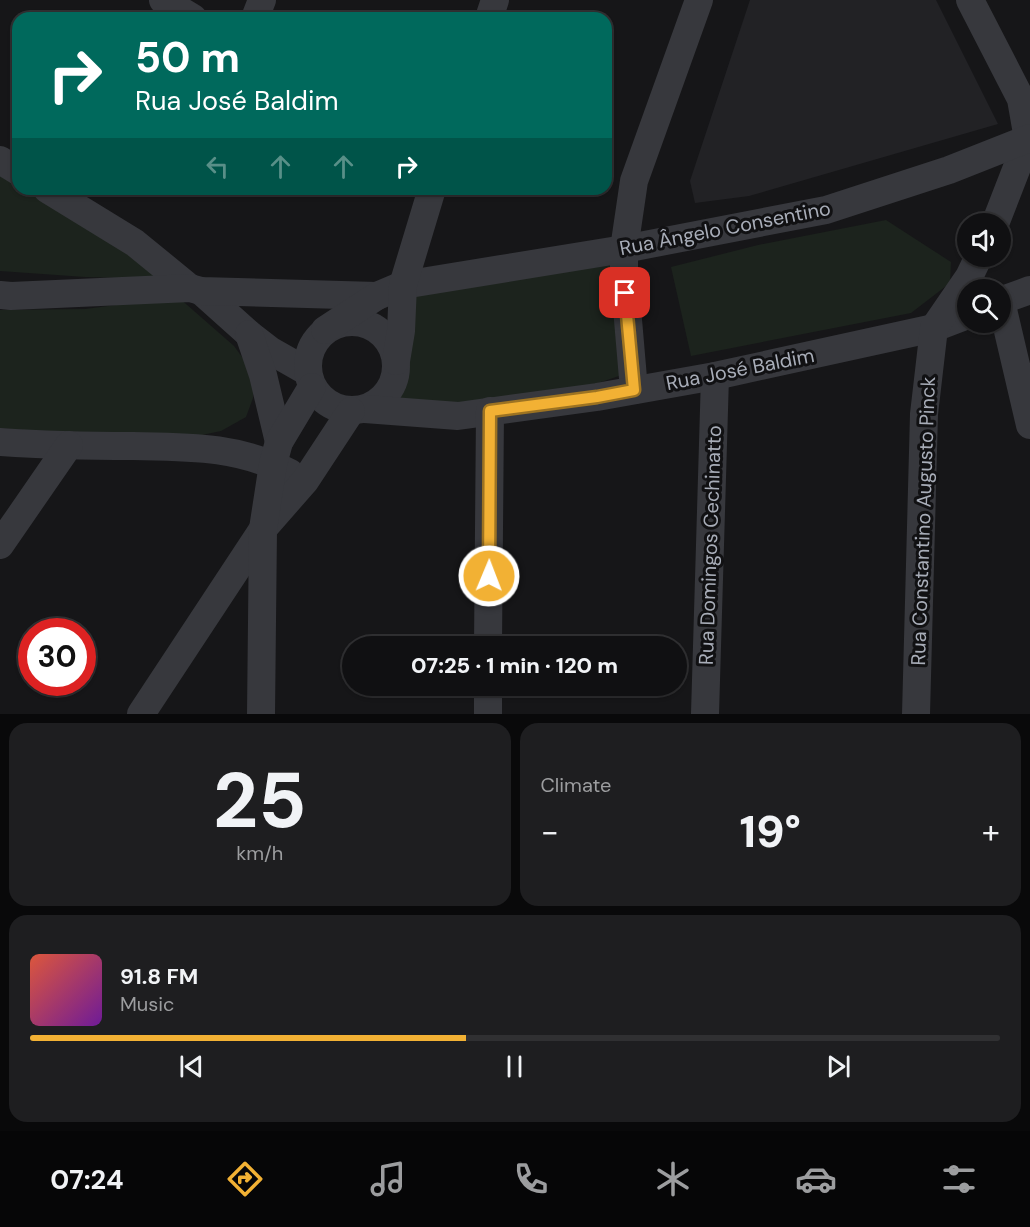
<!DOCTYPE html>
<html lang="en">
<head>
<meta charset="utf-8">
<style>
	:root { --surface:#101012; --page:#1e1e20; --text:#f1f3f6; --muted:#9c9d9f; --line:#303032; --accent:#f2b134 }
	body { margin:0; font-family:"DM Sans",sans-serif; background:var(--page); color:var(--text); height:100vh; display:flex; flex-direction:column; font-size:22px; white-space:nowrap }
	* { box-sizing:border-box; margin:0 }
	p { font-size:20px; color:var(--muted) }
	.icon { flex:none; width:33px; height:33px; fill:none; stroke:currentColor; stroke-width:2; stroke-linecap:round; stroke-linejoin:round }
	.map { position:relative; height:714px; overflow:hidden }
	.details { display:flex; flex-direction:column; gap:9px; padding:9px; background:#09090a; flex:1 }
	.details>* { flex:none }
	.top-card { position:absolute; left:12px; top:12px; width:600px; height:183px; border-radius:18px; box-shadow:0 2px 4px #0004,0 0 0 2px var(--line); background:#00695c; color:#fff; overflow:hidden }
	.controls { position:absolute; left:957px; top:213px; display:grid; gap:12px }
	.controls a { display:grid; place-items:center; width:54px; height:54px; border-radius:50%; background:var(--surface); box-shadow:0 2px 4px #0004,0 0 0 2px var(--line); font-size:30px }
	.speed { position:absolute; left:18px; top:618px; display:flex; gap:12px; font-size:30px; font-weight:700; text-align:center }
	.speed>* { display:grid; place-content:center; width:78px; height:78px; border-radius:50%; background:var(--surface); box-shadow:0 2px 4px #0004,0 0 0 2px var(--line); line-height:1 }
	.speed .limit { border:9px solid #d22; background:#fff; color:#111 }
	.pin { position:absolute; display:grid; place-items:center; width:51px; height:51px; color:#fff; margin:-26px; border-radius:12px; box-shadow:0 3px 9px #0006 }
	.me { position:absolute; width:66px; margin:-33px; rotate:1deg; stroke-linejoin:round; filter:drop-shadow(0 0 4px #0008) }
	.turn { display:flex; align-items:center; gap:21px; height:126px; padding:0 24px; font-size:27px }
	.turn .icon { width:78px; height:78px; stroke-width:2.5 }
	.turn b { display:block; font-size:42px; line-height:51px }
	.lanes { display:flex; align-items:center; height:57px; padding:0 24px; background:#0003; justify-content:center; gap:30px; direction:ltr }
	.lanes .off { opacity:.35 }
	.big { font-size:45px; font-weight:800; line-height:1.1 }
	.details .card { flex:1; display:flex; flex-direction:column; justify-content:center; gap:9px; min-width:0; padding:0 21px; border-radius:18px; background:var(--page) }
	.details .dial { align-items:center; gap:0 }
	.dial b { font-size:78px; line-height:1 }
	.song { display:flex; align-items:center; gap:18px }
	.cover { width:72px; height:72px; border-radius:9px; background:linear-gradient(135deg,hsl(10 70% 55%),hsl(280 70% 35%)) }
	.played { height:6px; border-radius:3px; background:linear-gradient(90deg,var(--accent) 45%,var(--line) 45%) }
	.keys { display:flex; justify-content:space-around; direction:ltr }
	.heat { display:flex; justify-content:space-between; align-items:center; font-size:33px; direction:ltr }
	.details .tiles { flex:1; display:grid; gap:9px; grid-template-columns:1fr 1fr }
	.card:last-child { grid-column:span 2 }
	.trip { position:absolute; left:342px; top:636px; width:345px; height:60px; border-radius:30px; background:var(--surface); box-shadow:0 2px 4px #0004,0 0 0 2px var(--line); font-weight:800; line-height:60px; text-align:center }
	.menu { display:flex; height:96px; justify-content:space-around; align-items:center; background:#060607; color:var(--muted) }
	.menu .icon { width:42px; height:42px }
	.menu .selected { color:var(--accent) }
	.menu b { font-size:27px; color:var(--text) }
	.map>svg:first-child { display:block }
	.built { fill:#222225 }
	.green { fill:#1c231d }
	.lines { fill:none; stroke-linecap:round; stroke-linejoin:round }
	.minor { stroke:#37383d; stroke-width:28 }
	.route-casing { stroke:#9d7322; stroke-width:15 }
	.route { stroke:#f2b134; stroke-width:10 }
	.labels { text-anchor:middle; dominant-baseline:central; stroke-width:6; stroke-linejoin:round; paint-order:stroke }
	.street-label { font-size:20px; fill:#a8adb8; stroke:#111113 }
</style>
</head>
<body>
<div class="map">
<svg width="1030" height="714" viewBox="0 0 1030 714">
	<rect width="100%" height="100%" fill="#161618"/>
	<path class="built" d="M750 0H936L998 124 749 196 695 203 690 181Z"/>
	<g class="green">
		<path d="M0 168 18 179V189H34L119 243 159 279 85 277 0 271Z"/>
		<path d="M886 220 951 262 950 283 911 313 691 356 671 267 758 245Z"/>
		<path d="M611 259 625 374 592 385 454 404 401 402 399 384 402 373 405 291Z"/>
		<path d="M178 297 234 346 253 372V398L246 417 221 431 202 435 70 434 0 428V310L85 309Z"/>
	</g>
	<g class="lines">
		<g class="minor">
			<path d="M163 0 193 18"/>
			<path d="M970 0 1021 99 1028 139 995 224"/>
			<path d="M255 18 262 0"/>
			<path d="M489 18 495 0"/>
			<path d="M0 160 18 171"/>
			<path d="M47 189 135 243 190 288"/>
			<path d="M201 291 249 334 271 351 308 372"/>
			<path d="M0 295 11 296 190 288 201 291 377 296"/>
			<path d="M1000 301 1030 290"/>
			<path d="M1001 301 1030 425"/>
			<circle cx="352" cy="366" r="44"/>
			<path d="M325 330 377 296 403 285 624 249 826 210 949 170 1030 138"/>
			<path d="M249 334 263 375 279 442"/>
			<path d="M396 361 401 331 403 285 432 189"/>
			<path d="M634 390 624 273V249L634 181 699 0"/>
			<path d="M365 409 458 416 597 397 715 376 934 328 968 315"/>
			<path d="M0 442C44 445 89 446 133 446 190 447 238 446 290 473"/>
			<path d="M0 545 69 445"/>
			<path d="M488 646 490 411"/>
			<path d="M141 714 263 529 305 481 351 411"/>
			<path d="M261 714 263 529 273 464 279 442 312 387"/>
			<path d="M488 714V686"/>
			<path d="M705 714 715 376"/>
			<path d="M916 714 924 414 934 328 969 277 979 256"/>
		</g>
	</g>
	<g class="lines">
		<defs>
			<path id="route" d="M489 576 490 411 597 397 634 390 625 293"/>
		</defs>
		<use href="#route" class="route-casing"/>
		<use href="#route" class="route"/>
	</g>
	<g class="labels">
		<g class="street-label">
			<text transform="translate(725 228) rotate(-11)">Rua Ângelo Consentino</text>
			<text transform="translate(740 369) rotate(-11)">Rua José Baldim</text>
			<text transform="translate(923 521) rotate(-88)">Rua Constantino Augusto Pinck</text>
			<text transform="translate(710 545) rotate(-88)">Rua Domingos Cechinatto</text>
		</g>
	</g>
</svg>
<div class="controls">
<a><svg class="icon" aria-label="sound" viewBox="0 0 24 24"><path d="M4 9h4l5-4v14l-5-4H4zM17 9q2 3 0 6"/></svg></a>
<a><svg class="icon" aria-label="search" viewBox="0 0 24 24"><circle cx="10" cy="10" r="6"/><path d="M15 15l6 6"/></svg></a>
</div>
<div class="speed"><div class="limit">30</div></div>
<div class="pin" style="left:625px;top:293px;background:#d93025"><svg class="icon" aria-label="arrive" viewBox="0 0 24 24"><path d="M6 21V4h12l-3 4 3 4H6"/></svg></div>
<svg class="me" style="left:489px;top:576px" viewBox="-20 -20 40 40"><circle r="17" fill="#f2b134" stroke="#fff" stroke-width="3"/><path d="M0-11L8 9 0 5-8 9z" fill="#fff"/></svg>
<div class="trip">07:25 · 1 min · 120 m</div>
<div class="top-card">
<div class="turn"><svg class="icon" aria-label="right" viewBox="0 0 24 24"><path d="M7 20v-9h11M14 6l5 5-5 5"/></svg><div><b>50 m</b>Rua José Baldim</div></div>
<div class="lanes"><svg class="icon off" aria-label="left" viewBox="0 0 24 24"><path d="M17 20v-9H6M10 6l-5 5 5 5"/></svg><svg class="icon off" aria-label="ahead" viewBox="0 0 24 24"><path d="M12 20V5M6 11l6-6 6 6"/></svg><svg class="icon off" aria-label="ahead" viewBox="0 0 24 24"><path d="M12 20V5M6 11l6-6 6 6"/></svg><svg class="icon" aria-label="right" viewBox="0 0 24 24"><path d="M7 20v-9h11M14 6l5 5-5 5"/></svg></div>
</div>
</div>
<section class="details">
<div class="tiles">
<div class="card dial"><b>25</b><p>km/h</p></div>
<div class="card"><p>Climate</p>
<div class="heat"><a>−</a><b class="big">19°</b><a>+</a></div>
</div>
<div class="card">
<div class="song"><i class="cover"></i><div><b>91.8 FM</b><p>Music</p></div></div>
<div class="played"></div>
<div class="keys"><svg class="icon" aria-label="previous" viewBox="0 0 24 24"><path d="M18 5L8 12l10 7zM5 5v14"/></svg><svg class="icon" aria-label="pause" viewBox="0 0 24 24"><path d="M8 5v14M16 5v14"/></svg><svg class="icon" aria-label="next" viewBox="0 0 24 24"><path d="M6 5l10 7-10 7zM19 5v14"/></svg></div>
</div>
</div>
</section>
<nav class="menu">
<b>07:24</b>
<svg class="icon selected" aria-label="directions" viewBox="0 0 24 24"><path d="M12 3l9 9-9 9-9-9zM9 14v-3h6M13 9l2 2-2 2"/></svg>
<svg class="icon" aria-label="music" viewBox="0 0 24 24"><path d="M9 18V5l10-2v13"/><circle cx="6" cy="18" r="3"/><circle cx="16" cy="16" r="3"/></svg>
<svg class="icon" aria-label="phone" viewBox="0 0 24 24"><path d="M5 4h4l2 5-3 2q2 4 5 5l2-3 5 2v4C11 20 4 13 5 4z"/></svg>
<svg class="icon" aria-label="climate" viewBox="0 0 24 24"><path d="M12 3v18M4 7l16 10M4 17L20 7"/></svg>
<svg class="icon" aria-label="car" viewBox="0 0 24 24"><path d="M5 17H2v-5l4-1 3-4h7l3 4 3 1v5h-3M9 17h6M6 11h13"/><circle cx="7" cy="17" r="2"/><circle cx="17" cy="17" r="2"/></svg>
<svg class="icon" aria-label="filters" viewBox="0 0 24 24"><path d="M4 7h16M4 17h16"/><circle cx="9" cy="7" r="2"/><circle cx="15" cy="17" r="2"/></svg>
</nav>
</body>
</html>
